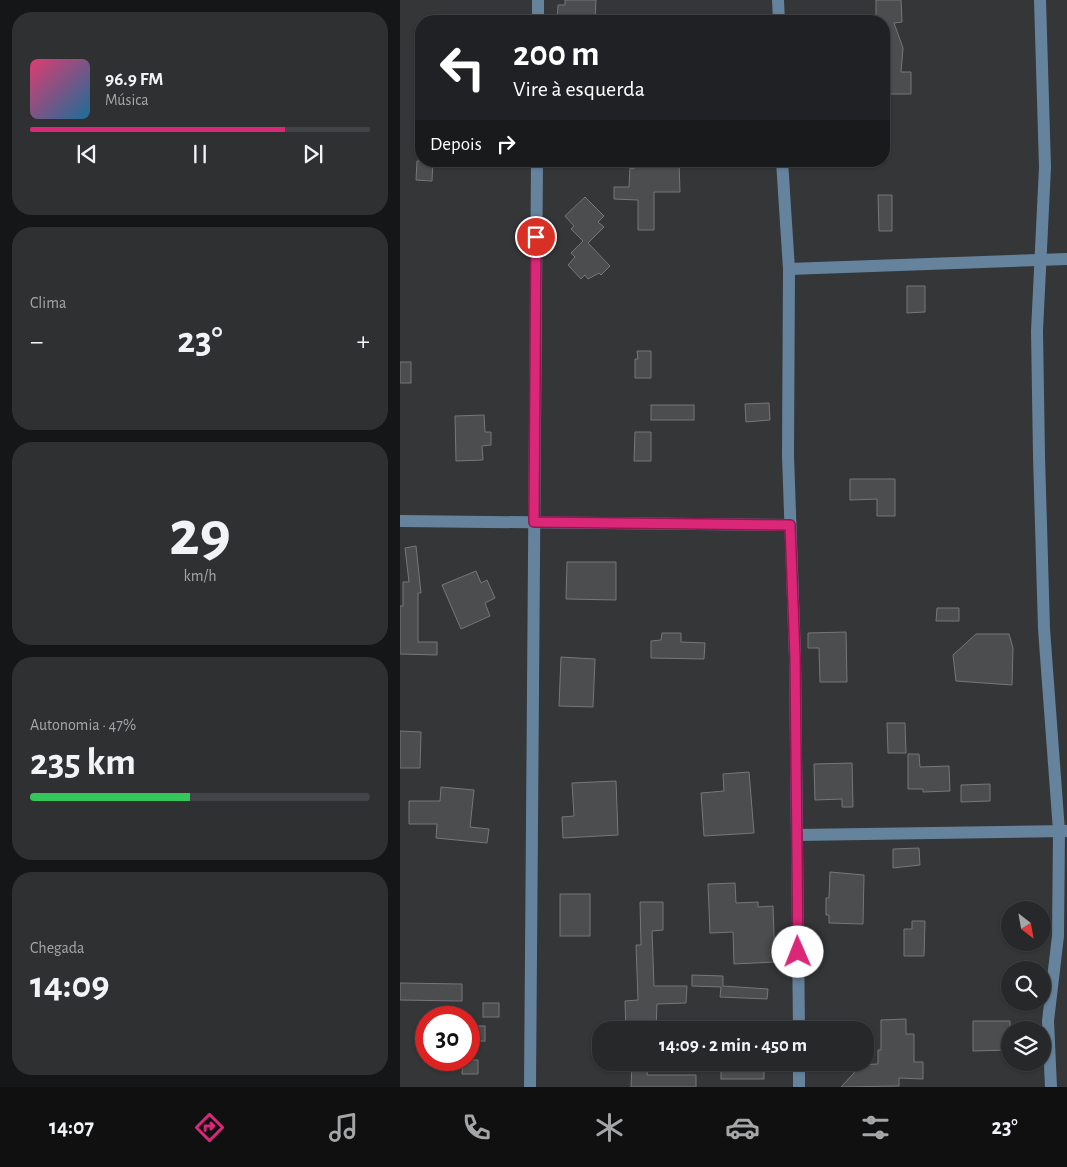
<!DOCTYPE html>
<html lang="pt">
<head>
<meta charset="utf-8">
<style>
	:root { --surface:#27282a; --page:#2f3032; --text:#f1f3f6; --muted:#a4a6a8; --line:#434447; --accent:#db2777 }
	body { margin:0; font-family:"Alegreya Sans",sans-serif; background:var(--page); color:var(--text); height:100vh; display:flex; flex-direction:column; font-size:19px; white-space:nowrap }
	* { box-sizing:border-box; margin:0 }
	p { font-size:16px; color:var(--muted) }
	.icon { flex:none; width:28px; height:28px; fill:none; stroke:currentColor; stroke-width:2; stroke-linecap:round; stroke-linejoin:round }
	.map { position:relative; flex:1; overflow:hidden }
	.panel { display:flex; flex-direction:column; gap:12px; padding:12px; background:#151617; width:400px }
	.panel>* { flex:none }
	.top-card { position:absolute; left:15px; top:15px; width:475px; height:152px; border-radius:20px; box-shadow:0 1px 4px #0004,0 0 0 1px var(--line); background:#202124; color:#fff; overflow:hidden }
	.needle { width:32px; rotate:149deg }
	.tools { position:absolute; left:601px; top:901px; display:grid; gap:10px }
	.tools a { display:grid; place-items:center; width:50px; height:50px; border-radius:50%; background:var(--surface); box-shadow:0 1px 4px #0004,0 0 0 1px var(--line); font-size:25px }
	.speed { position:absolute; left:15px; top:1006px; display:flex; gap:10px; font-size:25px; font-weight:700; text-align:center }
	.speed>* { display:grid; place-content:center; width:65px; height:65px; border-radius:50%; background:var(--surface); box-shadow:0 1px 4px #0004,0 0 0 1px var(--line); line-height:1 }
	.speed .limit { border:8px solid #d22; background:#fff; color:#111 }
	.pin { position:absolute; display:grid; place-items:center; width:42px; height:42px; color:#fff; margin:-21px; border:2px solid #fff; border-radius:50%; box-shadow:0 1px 5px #0007 }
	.me { position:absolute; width:55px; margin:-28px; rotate:359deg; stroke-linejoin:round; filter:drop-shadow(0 0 4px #0008) }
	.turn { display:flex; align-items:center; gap:18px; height:105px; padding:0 15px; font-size:22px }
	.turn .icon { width:65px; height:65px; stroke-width:2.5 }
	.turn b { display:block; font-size:35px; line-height:42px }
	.then { display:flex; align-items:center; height:48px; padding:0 15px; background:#0003; gap:10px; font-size:19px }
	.big { font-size:38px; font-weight:700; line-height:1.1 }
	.panel .widget { flex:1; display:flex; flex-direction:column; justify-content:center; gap:8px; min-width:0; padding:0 18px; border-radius:20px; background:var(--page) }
	.panel .dial { align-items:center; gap:0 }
	.dial b { font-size:65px; line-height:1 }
	.song { display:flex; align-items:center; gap:15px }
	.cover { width:60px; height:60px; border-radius:8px; background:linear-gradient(135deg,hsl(340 70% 55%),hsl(200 70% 35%)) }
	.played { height:5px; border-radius:2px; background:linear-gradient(90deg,var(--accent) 75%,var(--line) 75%) }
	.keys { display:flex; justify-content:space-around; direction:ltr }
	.heat { display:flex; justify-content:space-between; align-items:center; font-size:28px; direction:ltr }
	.charge { height:8px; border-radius:4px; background:linear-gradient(90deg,#34c759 47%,var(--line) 0) }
	.trip { position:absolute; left:192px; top:1021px; width:282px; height:50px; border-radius:20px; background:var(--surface); box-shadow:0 1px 4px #0004,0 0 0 1px var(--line); font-weight:700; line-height:50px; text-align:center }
	.menu { display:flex; height:80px; justify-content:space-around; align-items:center; background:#101011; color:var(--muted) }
	.menu .icon { width:35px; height:35px }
	.menu .current { color:var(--accent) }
	.menu b { font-size:22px; color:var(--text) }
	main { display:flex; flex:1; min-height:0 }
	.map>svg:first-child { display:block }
	.building { fill:#4b4d4f; stroke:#757779 }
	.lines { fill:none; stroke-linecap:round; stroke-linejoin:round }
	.minor { stroke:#66839e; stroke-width:12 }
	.route-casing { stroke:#8e194d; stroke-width:12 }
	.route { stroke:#db2777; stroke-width:9 }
</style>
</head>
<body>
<main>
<section class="panel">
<div class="widget">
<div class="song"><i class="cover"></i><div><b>96.9 FM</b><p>Música</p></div></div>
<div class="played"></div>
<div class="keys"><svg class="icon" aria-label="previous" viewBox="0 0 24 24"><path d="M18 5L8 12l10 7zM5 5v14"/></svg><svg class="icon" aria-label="pause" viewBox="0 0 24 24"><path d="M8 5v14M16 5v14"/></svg><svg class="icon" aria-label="next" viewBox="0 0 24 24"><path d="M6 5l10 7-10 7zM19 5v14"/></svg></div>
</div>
<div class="widget"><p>Clima</p>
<div class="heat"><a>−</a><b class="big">23°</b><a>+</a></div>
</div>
<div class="widget dial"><b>29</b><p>km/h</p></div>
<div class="widget"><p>Autonomia · 47%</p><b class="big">235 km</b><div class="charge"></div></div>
<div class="widget"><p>Chegada</p><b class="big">14:09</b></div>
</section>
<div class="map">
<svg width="667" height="1087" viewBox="0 0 667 1087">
	<rect width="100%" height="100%" fill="#343638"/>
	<g class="building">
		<path d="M165 0H196L195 21H157L158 5H165Z"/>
		<path d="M476 0H501L502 22 494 23 503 48 501 72H511V94H484V21H476Z"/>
		<path d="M17 161H33L32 181 16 180Z"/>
		<path d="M234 161H279L280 192H254V230H238V200L214 199V187H229L230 168 234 169Z"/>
		<path d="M478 195H492V231H479Z"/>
		<path d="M185 197 204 216 198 222 204 227 188 243 210 266 201 275 199 273 188 279 185 275 181 279 168 265 175 257 171 253 183 241 171 229 174 226 165 216Z"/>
		<path d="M507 286H525V312L507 313Z"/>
		<path d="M237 351H251V378H235V359H238Z"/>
		<rect x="0" y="362" width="11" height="21"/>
		<path d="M369 403 370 420 346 422 345 404Z"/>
		<rect x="251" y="405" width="43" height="15"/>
		<path d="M84 415 85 432H91V445L82 446 83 460 56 461 55 416Z"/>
		<path d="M235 432H251V461H234Z"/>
		<path d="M450 479H495V516H477V499L450 500Z"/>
		<path d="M16 546 21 593H18V642H37V655L0 654V606H3V582H9L5 548Z"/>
		<path d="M167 562H216V600L166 599Z"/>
		<path d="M76 571 81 583 87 580 95 598 85 603 90 616 61 629 42 585Z"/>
		<path d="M537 608H559V621H536Z"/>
		<path d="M446 632 447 682H420L419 648H408V633Z"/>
		<path d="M262 633H281V642L305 643 304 659 251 658V641L261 640Z"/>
		<path d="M576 634H609L613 648 612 685 556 681 553 655Z"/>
		<path d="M161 657 195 659 193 707 159 706Z"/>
		<path d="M487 723H505L506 753H488Z"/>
		<path d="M0 731 21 732 20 768H0Z"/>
		<path d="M508 754H519L520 767 549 766 550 791 523 792V789H508Z"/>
		<path d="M452 763 453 807H442V799L415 800 414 764Z"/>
		<path d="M349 772 354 833 304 836 301 793 324 791 323 774Z"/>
		<path d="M216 781 218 835 163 838 162 817 174 816 172 783Z"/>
		<path d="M590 784V801L561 802V785Z"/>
		<path d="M41 787 74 790 70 827 89 829 87 843 36 838 37 824H9V801H40Z"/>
		<path d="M519 848 520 865 493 868V849Z"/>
		<path d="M430 872 464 875 463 924 429 923V915H426V898H429Z"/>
		<path d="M335 883 336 903 358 902V907L373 906 375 962 334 964 333 932 310 933 308 884Z"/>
		<rect x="160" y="894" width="30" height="42"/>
		<path d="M240 902H263V930L252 931 254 986H287L286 1003 257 1004 256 1030H226L225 1001 238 1000 236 945H241Z"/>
		<path d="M512 921H525L524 956H504V929H512Z"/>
		<path d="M292 975 323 976V986L368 989 367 999 320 997 321 987 292 986Z"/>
		<path d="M0 983 62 984V1001L0 1000Z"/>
		<rect x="83" y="1003" width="16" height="14"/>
		<path d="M506 1019V1034H514V1062H523V1079L499 1078V1086L441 1087 454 1073V1065L478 1064V1050H481V1020Z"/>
		<path d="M573 1021H610V1050L573 1051Z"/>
		<rect x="69" y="1026" width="16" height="15"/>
		<path d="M63 1060H78V1074H62Z"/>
		<rect x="321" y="1062" width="43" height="17"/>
		<path d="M232 1063H248L247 1075H296V1087H231Z"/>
	</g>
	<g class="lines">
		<g class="minor">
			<path d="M378 0 379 21"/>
			<path d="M640 0 645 167 637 331 639 456 644 629 659 831 658 936 648 1021 651 1087"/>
			<path d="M138 21V0"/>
			<path d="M382 161 389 269 388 455 395 657 399 1030"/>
			<path d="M389 269 667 259"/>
			<path d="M0 521 390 525"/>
			<path d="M397 835 667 831"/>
			<path d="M399 1062V1087"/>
			<path d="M130 1087 137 161"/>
		</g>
	</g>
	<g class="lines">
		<defs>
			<path id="route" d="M136 237 134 522 390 525 395 657 398 952"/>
		</defs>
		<use href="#route" class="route-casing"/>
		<use href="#route" class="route"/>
	</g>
</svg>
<div class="tools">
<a><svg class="needle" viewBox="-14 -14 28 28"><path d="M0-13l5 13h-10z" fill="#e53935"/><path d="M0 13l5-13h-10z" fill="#a4a6a8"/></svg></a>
<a><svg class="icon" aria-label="search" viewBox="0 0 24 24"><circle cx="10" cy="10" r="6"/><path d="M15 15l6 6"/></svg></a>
<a><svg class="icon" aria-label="layers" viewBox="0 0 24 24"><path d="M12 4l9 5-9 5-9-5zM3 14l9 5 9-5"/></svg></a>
</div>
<div class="speed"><div class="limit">30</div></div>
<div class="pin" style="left:136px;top:237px;background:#d93025"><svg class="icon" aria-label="arrive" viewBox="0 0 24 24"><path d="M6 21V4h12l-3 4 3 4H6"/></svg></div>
<svg class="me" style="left:398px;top:952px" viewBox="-20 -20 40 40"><circle r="19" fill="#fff"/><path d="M0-13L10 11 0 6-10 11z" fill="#db2777"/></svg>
<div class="trip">14:09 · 2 min · 450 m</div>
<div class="top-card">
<div class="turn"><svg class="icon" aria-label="left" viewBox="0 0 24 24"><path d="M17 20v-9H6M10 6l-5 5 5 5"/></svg><div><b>200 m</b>Vire à esquerda</div></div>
<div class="then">Depois<svg class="icon" aria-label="right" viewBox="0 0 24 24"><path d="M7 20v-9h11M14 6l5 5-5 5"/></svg></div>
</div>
</div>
</main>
<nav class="menu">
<b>14:07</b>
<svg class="icon current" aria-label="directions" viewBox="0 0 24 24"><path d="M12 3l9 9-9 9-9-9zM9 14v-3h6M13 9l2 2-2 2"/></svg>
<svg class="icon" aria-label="music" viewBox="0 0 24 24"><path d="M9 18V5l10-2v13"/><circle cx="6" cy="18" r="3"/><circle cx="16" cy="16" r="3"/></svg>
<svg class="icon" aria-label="phone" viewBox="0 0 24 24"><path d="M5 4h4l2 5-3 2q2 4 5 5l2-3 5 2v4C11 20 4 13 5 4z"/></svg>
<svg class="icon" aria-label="climate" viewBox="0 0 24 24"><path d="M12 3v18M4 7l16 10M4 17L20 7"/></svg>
<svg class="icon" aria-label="car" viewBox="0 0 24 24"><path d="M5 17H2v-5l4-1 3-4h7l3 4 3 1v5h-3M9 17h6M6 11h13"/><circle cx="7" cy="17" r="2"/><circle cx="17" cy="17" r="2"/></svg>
<svg class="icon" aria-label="filters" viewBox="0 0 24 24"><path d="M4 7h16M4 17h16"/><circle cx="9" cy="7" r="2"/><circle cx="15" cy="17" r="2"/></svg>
<b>23°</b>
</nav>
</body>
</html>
